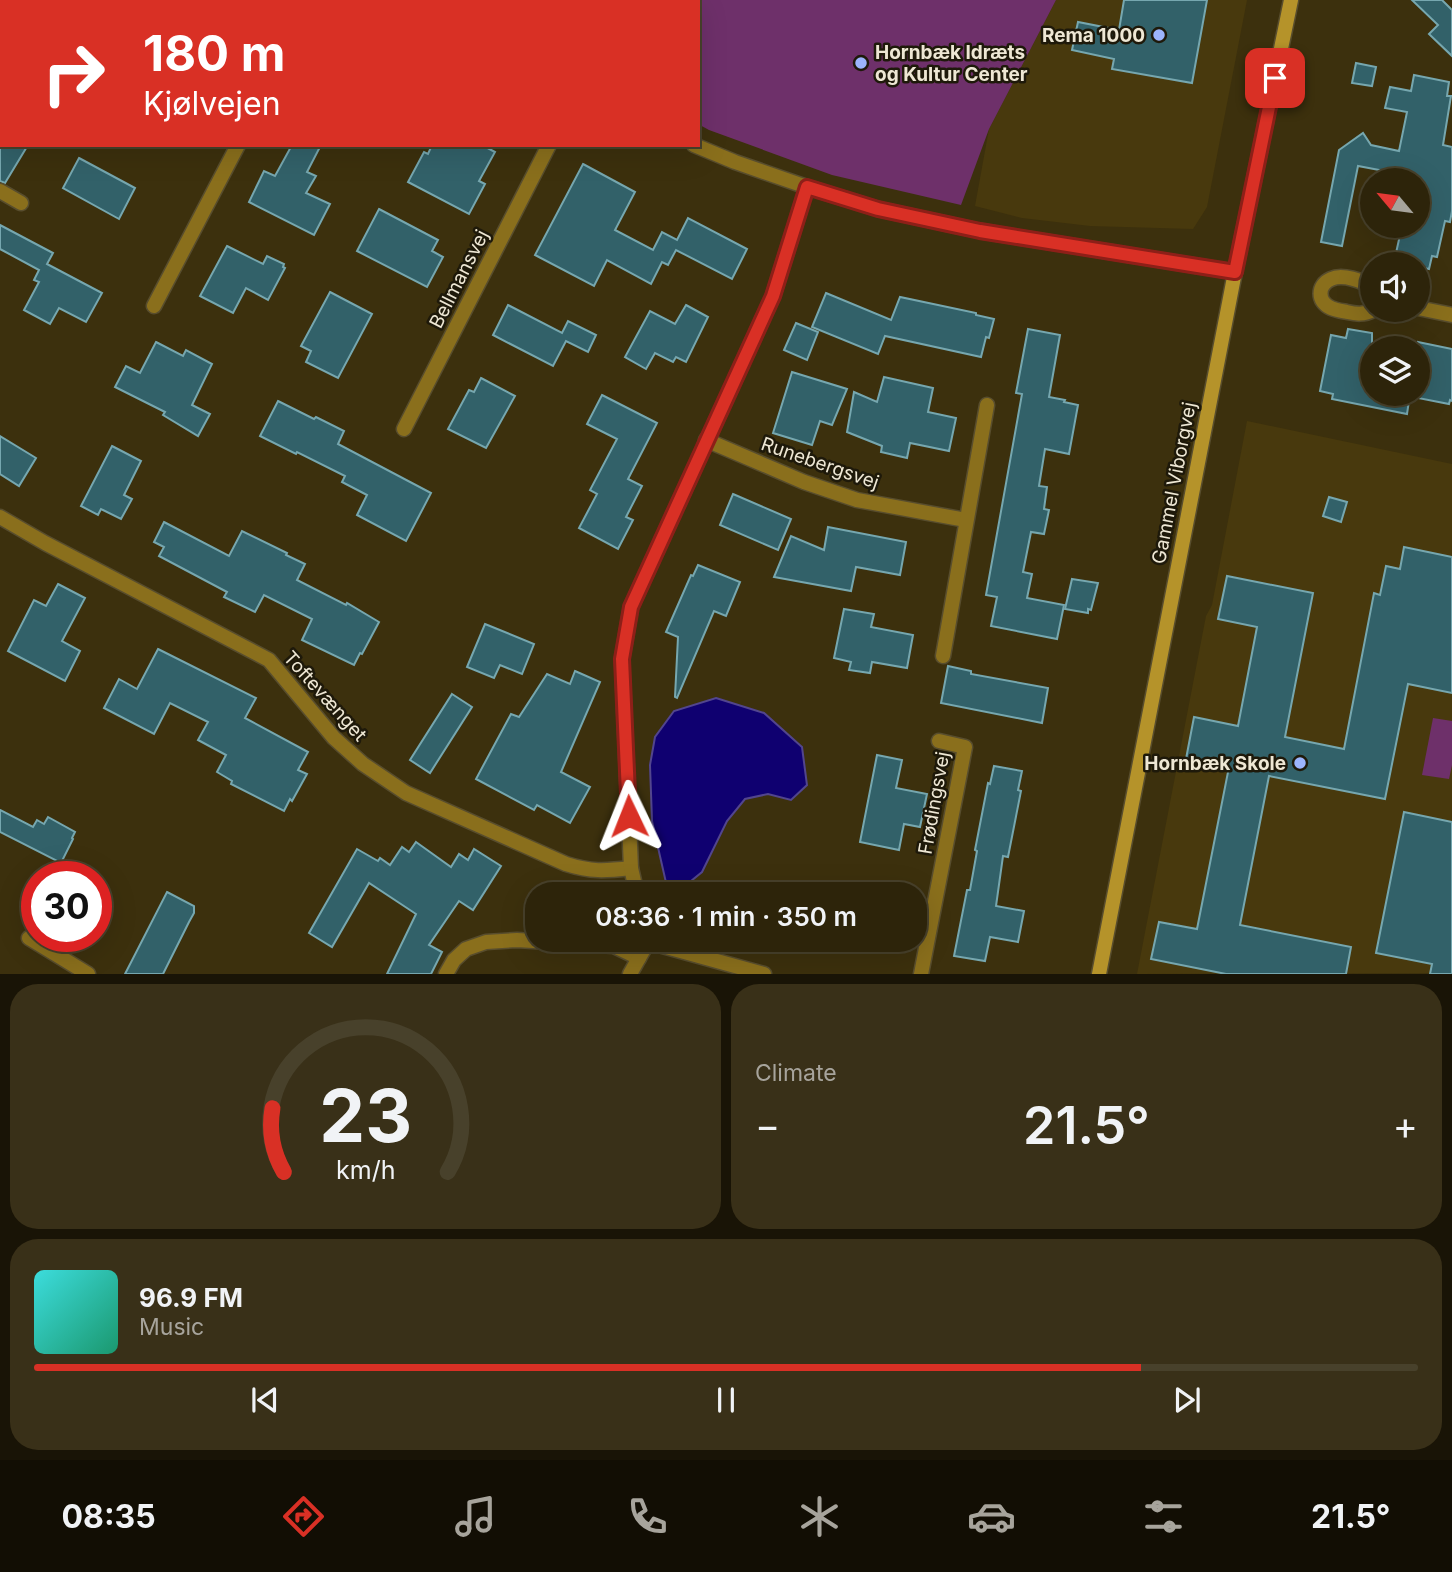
<!DOCTYPE html>
<html lang="en">
<head>
<meta charset="utf-8">
<style>
	:root { --surface:#2d240a; --page:#393018; --text:#f1f3f6; --muted:#a7a49c; --line:#48412b; --accent:#d93025 }
	body { margin:0; font-family:Inter,sans-serif; background:var(--page); color:var(--text); height:100vh; display:flex; flex-direction:column; font-size:26px; white-space:nowrap }
	* { box-sizing:border-box; margin:0 }
	p { font-size:23px; color:var(--muted) }
	.icon { flex:none; width:38px; height:38px; fill:none; stroke:currentColor; stroke-width:2; stroke-linecap:round; stroke-linejoin:round }
	.map { position:relative; height:974px; overflow:hidden }
	.panel { display:flex; flex-direction:column; gap:10px; padding:10px; background:#191406; flex:1 }
	.panel>* { flex:none }
	.guide { position:absolute; left:0px; top:0px; width:700px; height:147px; box-shadow:0 7px 28px #0002,0 0 0 2px var(--line); background:#d93025; color:#fff; overflow:hidden }
	.needle { width:46px; rotate:299deg }
	.buttons { position:absolute; left:1360px; top:168px; display:grid; gap:14px }
	.buttons a { display:grid; place-items:center; width:70px; height:70px; border-radius:50%; background:var(--surface); box-shadow:0 7px 28px #0002,0 0 0 2px var(--line); font-size:35px }
	.speed { position:absolute; left:21px; top:861px; display:flex; gap:14px; font-size:35px; font-weight:700; text-align:center }
	.speed>* { display:grid; place-content:center; width:91px; height:91px; border-radius:50%; background:var(--surface); box-shadow:0 7px 28px #0002,0 0 0 2px var(--line); line-height:1 }
	.speed .limit { border:10px solid #d22; background:#fff; color:#111 }
	.pin { position:absolute; display:grid; place-items:center; width:60px; height:60px; color:#fff; margin:-30px; border-radius:14px; box-shadow:0 4px 10px #0006 }
	.me { position:absolute; width:77px; margin:-38px; rotate:358deg; stroke-linejoin:round; filter:drop-shadow(0 0 5px #0008) }
	.turn { display:flex; align-items:center; gap:24px; height:147px; padding:0 28px; font-size:32px }
	.turn .icon { width:91px; height:91px; stroke-width:2.5 }
	.turn b { display:block; font-size:49px; line-height:60px }
	.big { font-size:52px; font-weight:600; line-height:1.1 }
	.panel .widget { flex:1; display:flex; flex-direction:column; justify-content:center; gap:10px; min-width:0; padding:0 24px; border-radius:28px; background:var(--page) }
	.panel .dial { align-items:center; gap:0 }
	.dial svg { height:182px; overflow:visible; fill:none; stroke:var(--line); stroke-width:7; stroke-linecap:round; text-anchor:middle }
	.dial text { fill:var(--text); stroke:none }
	.song { display:flex; align-items:center; gap:21px }
	.cover { width:84px; height:84px; border-radius:10px; background:linear-gradient(135deg,hsl(180 70% 55%),hsl(160 70% 35%)) }
	.played { height:7px; border-radius:4px; background:linear-gradient(90deg,var(--accent) 80%,var(--line) 80%) }
	.keys { display:flex; justify-content:space-around; direction:ltr }
	.heat { display:flex; justify-content:space-between; align-items:center; font-size:38px; direction:ltr }
	.panel .tiles { flex:1; display:grid; gap:10px; grid-template-columns:1fr 1fr }
	.widget:last-child { grid-column:span 2 }
	.trip { position:absolute; left:525px; top:882px; width:402px; height:70px; border-radius:28px; background:var(--surface); box-shadow:0 7px 28px #0002,0 0 0 2px var(--line); font-weight:600; line-height:70px; text-align:center }
	.menu { display:flex; height:112px; justify-content:space-around; align-items:center; background:#120e04; color:var(--muted) }
	.menu .icon { width:49px; height:49px }
	.menu .current { color:var(--accent) }
	.menu b { font-size:32px; color:var(--text) }
	.map>svg:first-child { display:block }
	.built { fill:#48390d }
	.green { fill:#6e306a }
	.water { fill:#0f0070; stroke:#52458e; stroke-width:2 }
	.building { fill:#326169; stroke:#76a7af; stroke-width:2 }
	.lines { fill:none; stroke-linecap:round; stroke-linejoin:round }
	.minor-casing { stroke:#584d2d; stroke-width:17 }
	.tertiary-casing { stroke:#584d2d; stroke-width:17 }
	.secondary-casing { stroke:#584d2d; stroke-width:17 }
	.minor { stroke:#8a6f1c; stroke-width:14 }
	.tertiary { stroke:#8a6f1c; stroke-width:14 }
	.secondary { stroke:#b5932a; stroke-width:14 }
	.route-casing { stroke:#8d1f18; stroke-width:18 }
	.route { stroke:#d93025; stroke-width:12 }
	.poi-dot { fill:#9cb4fd; stroke:#1e190a; stroke-width:2.5 }
	.labels { text-anchor:middle; dominant-baseline:central; stroke-width:5; stroke-linejoin:round; paint-order:stroke }
	.poi-label { font-size:19px; font-weight:bold; fill:#eee7d4; stroke:#1e190a; text-anchor:end }
	.street-label { font-size:19px; fill:#eee7d4; stroke:#1e190a }
</style>
</head>
<body>
<div class="map">
<svg width="1452" height="974" viewBox="0 0 1452 974">
	<rect width="100%" height="100%" fill="#3c300d"/>
	<g class="built">
		<path d="M1056 0H1247L1207 207 1193 229 1090 226 1022 218 975 206 989 129Z"/>
		<path d="M1247 421 1452 464V973L1137 974 1206 616 1212 605Z"/>
	</g>
	<g class="green">
		<path d="M480 0H1056L989 129 961 205 832 175 709 130 698 124V2H483Z"/>
		<path d="M1433 718 1452 721V765L1449 779 1422 775Z"/>
	</g>
	<path class="water" d="M716 698 764 713 802 747 807 785 791 800 768 794 745 799 727 821 702 872 680 890 667 887 652 821 650 765 655 737 674 711Z"/>
	<g class="building">
		<path d="M1124 0H1207L1192 83 1112 69 1114 59 1072 50 1078 22 1119 30Z"/>
		<path d="M1412 0H1442L1452 10V56L1429 34 1438 25Z"/>
		<path d="M1356 63 1376 67 1372 86 1352 83Z"/>
		<path d="M1414 75 1449 82 1447 96H1451L1443 145 1452 147V211L1450 222 1445 221 1437 257 1432 256 1429 269 1418 267V264L1394 262 1402 226H1418V180H1411V176L1358 166 1342 246 1321 242 1339 150 1363 133 1371 145 1399 151 1407 112 1385 108 1390 87 1411 91Z"/>
		<path d="M0 145H28L5 183 0 181Z"/>
		<path d="M292 145H321L307 172 316 176 306 193 330 204 314 235 249 202 264 171 275 176Z"/>
		<path d="M432 145H482L495 152 479 181 485 184 469 214 408 182 424 152 428 154Z"/>
		<path d="M79 158 135 188 119 219 63 188Z"/>
		<path d="M583 164 635 192 615 230 653 250 662 232 677 240 688 218 747 249 732 279 676 250 668 265 662 262 651 284 607 260 594 286 535 255Z"/>
		<path d="M379 209 438 240 432 251 443 257 427 287 357 251Z"/>
		<path d="M0 225 53 253 47 264 102 293 86 322 59 308 50 324 24 310 39 282 34 280 39 270 0 249Z"/>
		<path d="M227 246 263 264 267 256 284 264 283 267 285 268 268 300 246 288 233 313 200 296Z"/>
		<path d="M330 292 372 314 338 378 306 362 311 351 301 346Z"/>
		<path d="M826 293 891 320 900 297 976 313V315L994 319 989 338 986 337 981 357 885 336 878 354 812 327Z"/>
		<path d="M508 305 562 333 568 321 596 335 588 352 566 341 553 366 493 335Z"/>
		<path d="M686 305 708 317 686 362 676 357 673 362 655 353 646 369 625 357 650 311 675 324Z"/>
		<path d="M796 323 818 332 807 360 784 350Z"/>
		<path d="M1028 329 1060 335 1049 397 1065 400 1064 402 1078 405 1069 454 1045 449 1039 486 1047 487 1044 509 1049 510 1044 534 1031 532 1023 572 1032 574 1027 598 1064 605 1057 639 991 626 997 597 986 595 1022 394 1016 393Z"/>
		<path d="M1348 329 1372 333V394H1410L1407 414 1332 399 1333 394 1320 391 1331 335 1346 338Z"/>
		<path d="M156 342 183 356 186 350 212 364 192 405 210 414 198 436 163 415 165 412 115 387 126 366 140 373Z"/>
		<path d="M1418 342 1452 349V401L1450 400 1449 404 1418 398Z"/>
		<path d="M792 372 847 389 832 425 820 421 812 445 773 433Z"/>
		<path d="M884 377 933 388 928 412 956 418 949 451 910 443 907 458 881 452 882 446 847 432 854 392 877 402Z"/>
		<path d="M481 378 515 396 486 448 448 429 469 390 474 392Z"/>
		<path d="M602 395 657 423 628 479 642 486 626 517 633 520 618 549 579 528 597 494 590 490 617 439 587 424Z"/>
		<path d="M278 401 314 419 316 417 344 431 338 444 431 493 406 541 357 515 367 495 342 482 345 476 297 452 296 454 260 436Z"/>
		<path d="M0 436 36 458 19 486 0 474Z"/>
		<path d="M112 446 141 461 124 495 132 499 121 519 101 509 98 515 81 506Z"/>
		<path d="M733 494 791 519 778 550 720 525Z"/>
		<path d="M1329 497 1347 502 1341 522 1323 516Z"/>
		<path d="M164 522 229 556 242 531 287 553 286 555 305 564 297 580 346 605 347 603 379 622 362 654 360 653 354 665 302 640 312 619 264 595 255 612 224 597 227 592 159 556 164 547 154 542Z"/>
		<path d="M828 527 906 542 900 575 856 567 851 591 774 577 791 536 824 550Z"/>
		<path d="M1404 547 1452 557V693L1408 684 1385 799 1269 776 1240 925 1351 947 1346 974H1226L1151 959 1159 922 1197 929 1229 767 1186 759 1194 717 1238 726 1257 627 1218 619 1227 576 1313 593 1285 737 1344 749 1374 593 1380 595 1386 566 1400 569Z"/>
		<path d="M698 565 740 582 726 616 714 611 677 698 675 697 678 637 666 632 691 575 693 576Z"/>
		<path d="M1072 579 1098 583 1091 610 1088 609V613L1065 609Z"/>
		<path d="M58 584 85 598 62 641 80 651 65 681 8 651 34 600 46 606Z"/>
		<path d="M844 609 874 614 871 627 913 635 907 668 872 662 870 673 849 670 851 662 834 658Z"/>
		<path d="M485 624 534 644 522 674 500 665 494 678 467 667Z"/>
		<path d="M158 649 256 698 245 718 308 752 298 770 307 774 292 801 290 799 284 811 231 784 232 781 217 772 226 755 198 740 208 722 170 703 154 734 104 708 119 679 137 689Z"/>
		<path d="M948 666 971 671V674L1048 688 1042 723 941 703Z"/>
		<path d="M575 671 600 682 561 772 590 787 570 823 537 805 534 810 476 779 511 714 519 717 547 674 570 684Z"/>
		<path d="M452 694 472 707 430 773 410 760Z"/>
		<path d="M877 755 902 760 896 788 927 794 920 827 904 824 899 850 860 842Z"/>
		<path d="M994 766 1022 771 1018 790 1021 791 1008 857 1003 856 996 906 1024 911 1018 942 990 937 985 961 954 956 967 890H970L977 851 975 850 988 783 990 784Z"/>
		<path d="M0 810 33 827 37 820 44 824 48 817 75 832 72 838 73 839 61 863 0 832Z"/>
		<path d="M1404 812 1452 822V974H1430L1432 964 1376 953Z"/>
		<path d="M416 842 451 867 459 854 468 860 474 849 501 866 473 910 459 901 429 945 442 952 431 974H387L416 914 369 883 332 947 309 933 357 849 378 861 380 858 390 865 402 847 409 852Z"/>
		<path d="M167 892 194 906V913L189 922 163 974H125Z"/>
	</g>
	<g class="lines">
		<defs>
			<g id="minor">
				<path d="M17 2 19 0"/>
				<path d="M313 2V0"/>
				<path d="M0 30 2 27"/>
				<path d="M0 191 21 203"/>
				<path d="M1372 288C1363 280 1342 274 1331 279 1317 285 1317 302 1331 308 1335 310 1342 311 1347 312 1356 314 1364 315 1373 310"/>
				<path d="M154 306 238 145"/>
				<path d="M1418 308 1452 315"/>
				<path d="M404 429 549 145"/>
				<path d="M706 440 804 482 857 500 966 520"/>
				<path d="M0 517 45 543 269 660 334 738 363 764 406 793 566 864C591 872 605 871 631 868"/>
				<path d="M943 656 987 405"/>
				<path d="M637 894 631 868 622 659 631 607 773 296 807 187"/>
				<path d="M29 938 88 974"/>
				<path d="M446 974 454 960 466 949 486 942 517 940 614 946 639 958"/>
				<path d="M630 974 648 942 764 974"/>
				<path d="M921 974 965 747 939 741"/>
			</g>
			<g id="tertiary">
				<path d="M434 0 437 2"/>
				<path d="M694 145 735 162 807 187 878 209 980 231 1235 272"/>
			</g>
			<path id="secondary" d="M1099 974 1235 272 1291 0"/>
		</defs>
		<use href="#minor" class="minor-casing"/>
		<use href="#tertiary" class="tertiary-casing"/>
		<use href="#secondary" class="secondary-casing"/>
		<use href="#minor" class="minor"/>
		<use href="#tertiary" class="tertiary"/>
		<use href="#secondary" class="secondary"/>
	</g>
	<g class="lines">
		<defs>
			<path id="route" d="M629 816 622 659 631 607 773 296 807 187 878 209 980 231 1235 272 1275 78"/>
		</defs>
		<use href="#route" class="route-casing"/>
		<use href="#route" class="route"/>
	</g>
	<g class="poi-dot">
		<circle cx="1159" cy="35" r="7"/>
		<circle cx="861" cy="63" r="7"/>
		<circle cx="1300" cy="763" r="7"/>
	</g>
	<g class="labels">
		<g class="poi-label">
			<text x="1145" y="35">Rema 1000</text>
			<text x="875" y="52" text-anchor="start">Hornbæk Idræts<tspan x="875" dy="22">og Kultur Center</tspan></text>
			<text x="1286" y="763">Hornbæk Skole</text>
		</g>
		<g class="street-label">
			<text transform="translate(459 279) rotate(-63)">Bellmansvej</text>
			<text transform="translate(820 463) rotate(19)">Runebergsvej</text>
			<text transform="translate(1174 483) rotate(-79)">Gammel Viborgvej</text>
			<text transform="translate(325 696) rotate(48)">Toftevænget</text>
			<text transform="translate(934 803) rotate(-80)">Frødingsvej</text>
		</g>
	</g>
</svg>
<div class="buttons">
<a><svg class="needle" viewBox="-14 -14 28 28"><path d="M0-13l5 13h-10z" fill="#e53935"/><path d="M0 13l5-13h-10z" fill="#a7a49c"/></svg></a>
<a><svg class="icon" aria-label="sound" viewBox="0 0 24 24"><path d="M4 9h4l5-4v14l-5-4H4zM17 9q2 3 0 6"/></svg></a>
<a><svg class="icon" aria-label="layers" viewBox="0 0 24 24"><path d="M12 4l9 5-9 5-9-5zM3 14l9 5 9-5"/></svg></a>
</div>
<div class="speed"><div class="limit">30</div></div>
<div class="pin" style="left:1275px;top:78px;background:#d93025"><svg class="icon" aria-label="arrive" viewBox="0 0 24 24"><path d="M6 21V4h12l-3 4 3 4H6"/></svg></div>
<svg class="me" style="left:629px;top:816px" viewBox="-20 -20 40 40"><path d="M0-17L14 15 0 8-14 15z" fill="#d93025" stroke="#fff" stroke-width="4"/></svg>
<div class="trip">08:36 · 1 min · 350 m</div>
<div class="guide">
<div class="turn"><svg class="icon" aria-label="right" viewBox="0 0 24 24"><path d="M7 20v-9h11M14 6l5 5-5 5"/></svg><div><b>180 m</b>Kjølvejen</div></div>
</div>
</div>
<section class="panel">
<div class="tiles">
<div class="widget dial"><svg viewBox="0 0 100 80">
<path d="M14 69A42 42 0 1 1 86 69"/>
<path d="M14 69A42 42 0 0 1 9 41" stroke="#d93025"/>
<text x="50" y="56" font-size="32" font-weight="700">23</text>
<text x="50" y="72" font-size="11">km/h</text>
</svg></div>
<div class="widget"><p>Climate</p>
<div class="heat"><a>−</a><b class="big">21.5°</b><a>+</a></div>
</div>
<div class="widget">
<div class="song"><i class="cover"></i><div><b>96.9 FM</b><p>Music</p></div></div>
<div class="played"></div>
<div class="keys"><svg class="icon" aria-label="previous" viewBox="0 0 24 24"><path d="M18 5L8 12l10 7zM5 5v14"/></svg><svg class="icon" aria-label="pause" viewBox="0 0 24 24"><path d="M8 5v14M16 5v14"/></svg><svg class="icon" aria-label="next" viewBox="0 0 24 24"><path d="M6 5l10 7-10 7zM19 5v14"/></svg></div>
</div>
</div>
</section>
<nav class="menu">
<b>08:35</b>
<svg class="icon current" aria-label="directions" viewBox="0 0 24 24"><path d="M12 3l9 9-9 9-9-9zM9 14v-3h6M13 9l2 2-2 2"/></svg>
<svg class="icon" aria-label="music" viewBox="0 0 24 24"><path d="M9 18V5l10-2v13"/><circle cx="6" cy="18" r="3"/><circle cx="16" cy="16" r="3"/></svg>
<svg class="icon" aria-label="phone" viewBox="0 0 24 24"><path d="M5 4h4l2 5-3 2q2 4 5 5l2-3 5 2v4C11 20 4 13 5 4z"/></svg>
<svg class="icon" aria-label="climate" viewBox="0 0 24 24"><path d="M12 3v18M4 7l16 10M4 17L20 7"/></svg>
<svg class="icon" aria-label="car" viewBox="0 0 24 24"><path d="M5 17H2v-5l4-1 3-4h7l3 4 3 1v5h-3M9 17h6M6 11h13"/><circle cx="7" cy="17" r="2"/><circle cx="17" cy="17" r="2"/></svg>
<svg class="icon" aria-label="filters" viewBox="0 0 24 24"><path d="M4 7h16M4 17h16"/><circle cx="9" cy="7" r="2"/><circle cx="15" cy="17" r="2"/></svg>
<b>21.5°</b>
</nav>
</body>
</html>
